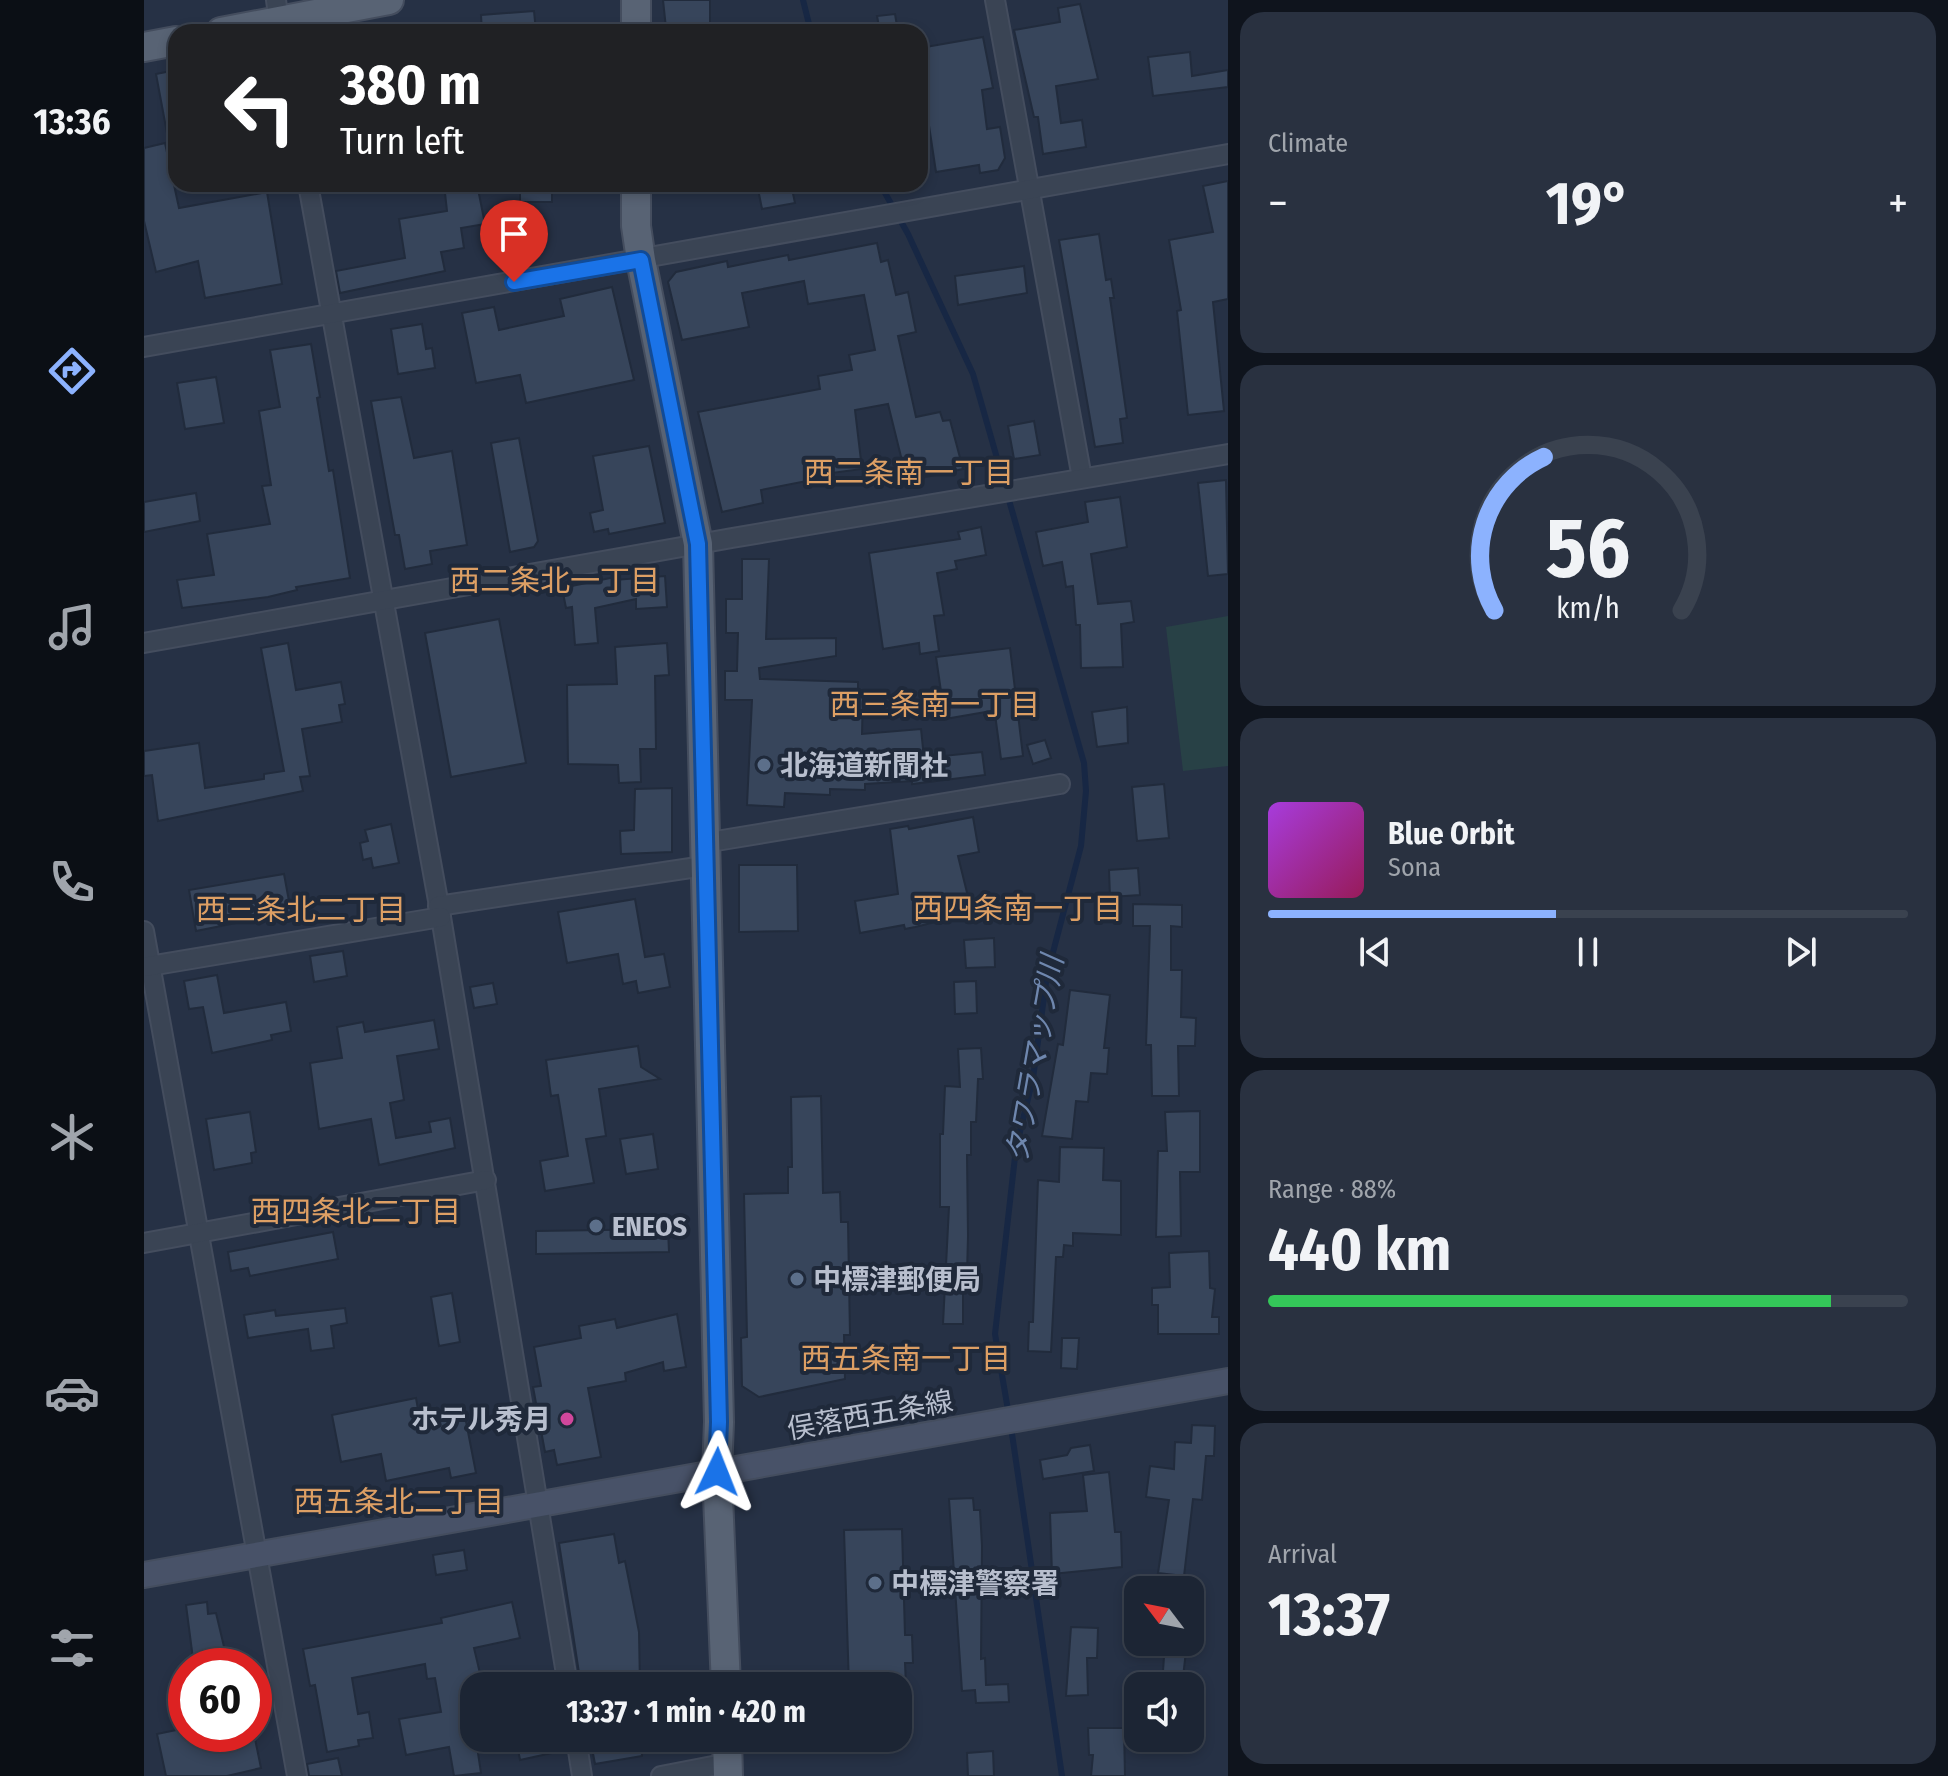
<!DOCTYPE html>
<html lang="en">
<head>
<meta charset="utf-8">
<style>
	:root { --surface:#1c2534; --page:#293140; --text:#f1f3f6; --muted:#a0a5ac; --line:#3a424f; --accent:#8cb2fe }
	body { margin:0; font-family:"Fira Sans Condensed","Noto Sans JP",sans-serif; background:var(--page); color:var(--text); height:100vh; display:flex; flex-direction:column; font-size:30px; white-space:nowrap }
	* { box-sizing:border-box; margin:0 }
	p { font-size:26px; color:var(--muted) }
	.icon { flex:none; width:44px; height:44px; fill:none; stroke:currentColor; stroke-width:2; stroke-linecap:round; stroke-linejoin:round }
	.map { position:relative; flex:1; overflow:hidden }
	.side { display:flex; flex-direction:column; gap:12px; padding:12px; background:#0f141d; width:720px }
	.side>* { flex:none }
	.banner { position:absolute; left:24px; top:24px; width:760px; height:168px; border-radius:24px; box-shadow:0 4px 12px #0003,0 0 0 2px var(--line); background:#202124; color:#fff; overflow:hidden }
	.needle { width:52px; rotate:302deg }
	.buttons { position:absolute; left:980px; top:1576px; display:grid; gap:16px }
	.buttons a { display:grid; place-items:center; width:80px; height:80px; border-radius:16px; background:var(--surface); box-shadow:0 4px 12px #0003,0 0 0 2px var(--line); font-size:40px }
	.speed { position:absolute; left:24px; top:1648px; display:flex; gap:16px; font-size:40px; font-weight:700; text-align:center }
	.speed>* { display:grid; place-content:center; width:104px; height:104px; border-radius:50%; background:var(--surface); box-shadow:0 4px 12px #0003,0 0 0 2px var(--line); line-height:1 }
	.speed .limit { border:12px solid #d22; background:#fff; color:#111 }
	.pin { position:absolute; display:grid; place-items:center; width:68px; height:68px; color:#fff; margin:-82px -34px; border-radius:50% 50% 50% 0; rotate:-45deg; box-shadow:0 0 8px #0007 }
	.pin .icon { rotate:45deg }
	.me { position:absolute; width:88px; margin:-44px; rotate:2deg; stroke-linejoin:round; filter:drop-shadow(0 0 6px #0008) }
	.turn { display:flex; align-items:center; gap:28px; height:168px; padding:0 40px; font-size:36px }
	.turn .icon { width:104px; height:104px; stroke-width:2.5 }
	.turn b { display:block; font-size:56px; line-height:68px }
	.big { font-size:60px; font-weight:700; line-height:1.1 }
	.side .widget { flex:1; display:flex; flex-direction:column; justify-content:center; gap:12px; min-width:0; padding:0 28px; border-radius:24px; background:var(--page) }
	.side .dial { align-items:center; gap:0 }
	.dial svg { height:208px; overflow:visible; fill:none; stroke:var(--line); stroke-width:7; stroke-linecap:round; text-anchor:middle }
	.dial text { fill:var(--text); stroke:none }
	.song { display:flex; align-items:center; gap:24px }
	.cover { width:96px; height:96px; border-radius:12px; background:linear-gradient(135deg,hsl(280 70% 55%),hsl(330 70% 35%)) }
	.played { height:8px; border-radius:4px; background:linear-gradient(90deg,var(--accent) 45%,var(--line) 45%) }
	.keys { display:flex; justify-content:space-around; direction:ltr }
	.heat { display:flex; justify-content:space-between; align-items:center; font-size:44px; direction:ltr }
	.charge { height:12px; border-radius:6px; background:linear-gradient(90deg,#34c759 88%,var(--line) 0) }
	.trip { position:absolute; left:316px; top:1672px; width:452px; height:80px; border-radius:24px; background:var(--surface); box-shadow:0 4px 12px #0003,0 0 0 2px var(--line); font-weight:700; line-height:80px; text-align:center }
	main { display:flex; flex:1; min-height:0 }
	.tabs { display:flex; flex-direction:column; width:144px; justify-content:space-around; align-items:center; background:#0b0f15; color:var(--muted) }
	.tabs .icon { width:56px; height:56px }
	.tabs .on { color:var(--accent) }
	.tabs b { font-size:36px; color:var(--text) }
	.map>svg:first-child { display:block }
	.green { fill:#284146 }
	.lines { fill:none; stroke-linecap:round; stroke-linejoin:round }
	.stream { stroke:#172744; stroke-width:6 }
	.building { fill:#37455b; stroke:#212b3c; stroke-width:2 }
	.minor-casing { stroke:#444d5e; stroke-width:22 }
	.secondary-casing { stroke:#444d5e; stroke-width:28 }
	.primary-casing { stroke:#444d5e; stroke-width:32 }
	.minor { stroke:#3a4454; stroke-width:18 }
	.secondary { stroke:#485268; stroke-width:24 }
	.primary { stroke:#586374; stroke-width:28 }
	.route-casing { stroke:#114b97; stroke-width:20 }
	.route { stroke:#1a73e8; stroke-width:14 }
	.service-dot { fill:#5c6f8a; stroke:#1f293a; stroke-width:3 }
	.hotel-dot { fill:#d1479c; stroke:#1f293a; stroke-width:3 }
	.labels { text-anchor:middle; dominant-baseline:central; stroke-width:8; stroke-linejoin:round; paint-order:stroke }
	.poi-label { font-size:28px; font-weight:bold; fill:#b8bfce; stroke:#1f293a; text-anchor:start }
	.street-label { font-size:28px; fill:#b8bfce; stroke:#1f293a }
	.neighbourhood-label { font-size:30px; fill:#dd9f64; stroke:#1f293a }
	.water-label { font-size:30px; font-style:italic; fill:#6f87ae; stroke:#1f293a }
</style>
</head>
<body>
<main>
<nav class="tabs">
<b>13:36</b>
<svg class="icon on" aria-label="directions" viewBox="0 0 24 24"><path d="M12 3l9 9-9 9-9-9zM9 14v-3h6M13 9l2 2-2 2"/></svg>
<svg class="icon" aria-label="music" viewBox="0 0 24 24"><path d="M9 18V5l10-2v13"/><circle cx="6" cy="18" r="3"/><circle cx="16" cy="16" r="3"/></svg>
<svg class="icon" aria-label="phone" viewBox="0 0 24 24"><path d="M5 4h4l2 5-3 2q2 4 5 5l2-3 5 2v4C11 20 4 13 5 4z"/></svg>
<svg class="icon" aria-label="climate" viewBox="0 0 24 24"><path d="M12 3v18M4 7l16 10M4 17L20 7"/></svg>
<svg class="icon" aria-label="car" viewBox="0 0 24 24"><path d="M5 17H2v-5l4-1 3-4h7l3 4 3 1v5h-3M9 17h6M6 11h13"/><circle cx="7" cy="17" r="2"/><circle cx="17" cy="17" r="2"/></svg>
<svg class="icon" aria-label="filters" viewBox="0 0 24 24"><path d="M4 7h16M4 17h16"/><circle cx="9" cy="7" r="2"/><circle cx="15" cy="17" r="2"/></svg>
</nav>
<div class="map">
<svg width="1084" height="1776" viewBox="0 0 1084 1776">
	<rect width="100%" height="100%" fill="#263145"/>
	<path class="green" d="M1084 616V766L1039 771 1022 627Z"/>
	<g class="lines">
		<g class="stream">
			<path d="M659 0 667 32"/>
			<path d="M736 184 764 234 829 374 940 763 942 791 937 846 903 975 889 1078 872 1148 851 1334 865 1416"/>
			<path d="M867 1427 918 1776"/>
		</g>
	</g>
	<g class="building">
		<path d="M519 0H566V27L522 28Z"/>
		<path d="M936 4 954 79 912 86 917 123 938 120 942 147 899 154 894 117H890L870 30 916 22 914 8Z"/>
		<path d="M390 11 392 32H338L337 15Z"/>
		<path d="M751 14 754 32H736L733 16Z"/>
		<path d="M839 37 849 88 838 90 843 129 856 127 861 158 854 170 836 173 835 165 792 172 784 119 779 103 776 104V48Z"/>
		<path d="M1046 52 1048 76 1084 70V87L1009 96 1004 57Z"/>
		<path d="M32 70V132L23 133 12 74Z"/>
		<path d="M21 143 35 208 123 192 138 284 61 298 54 261 12 272 0 221V148Z"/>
		<path d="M1084 181V299L1069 302 1080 411 1044 415 1033 311 1037 310 1025 240 1069 232 1059 186Z"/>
		<path d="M300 184H333L341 224 317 228 320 248 297 252 301 271 196 293 192 271 261 258 255 219 303 211Z"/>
		<rect x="376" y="184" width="32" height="18"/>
		<path d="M613 184H647L651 203 618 209Z"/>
		<path d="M955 234 962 280 967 279 970 298H966L983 418 976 419 979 443 951 447 915 240Z"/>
		<path d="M733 243 737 262 744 260 752 295 764 292 772 332 754 336 772 417 796 412 799 421 806 420 819 469 763 481 744 404 711 410 718 469 672 475 673 479 617 490 619 503 578 512 554 412 676 389 674 376 708 370 705 355 731 350 720 295 664 304 660 281 598 293 605 327 538 340 524 282 532 272 583 261 584 267 644 255 645 260Z"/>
		<path d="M880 266 883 293 814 305 811 276Z"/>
		<path d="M468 287 490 380 382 403 376 375 332 383 318 313 350 307 355 330 420 316 416 299Z"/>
		<path d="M278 324 282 349 288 348 291 368 254 374 247 329Z"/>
		<path d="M167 344 176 397 173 398 185 471 189 470 206 578 152 587 153 590 124 597 38 608 33 580 70 575 63 534 126 524 118 486 127 485 115 411 136 407 126 350Z"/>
		<path d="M72 377 80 423 41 429 33 383Z"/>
		<path d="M257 397 270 458 308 451 323 545 286 551 288 564 261 569 255 535H251L227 401Z"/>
		<path d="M890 421 896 455 870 459 864 426Z"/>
		<path d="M375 438 394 541 390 547 366 552 347 443Z"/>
		<path d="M505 446 521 523 465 534 464 529 450 532 446 513 459 510 449 456Z"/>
		<path d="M1082 480 1084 574 1064 576 1054 483Z"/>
		<path d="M52 493 56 521 0 532V502Z"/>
		<path d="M976 497 983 547 947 554 954 604 987 601 990 622 977 624 979 667 937 668 936 625H932L929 586 922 587 918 562 899 566 892 532 944 522 941 502Z"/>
		<path d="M837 527 842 555 811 561 813 569 793 573 800 615 790 616 795 651 776 654 775 643 739 649 725 553 816 539 814 532Z"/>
		<path d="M598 559H625L622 639 692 638V656L615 668 616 679 714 682V694H719L718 734 777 729 780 758 838 752 841 775 768 784V781L721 784V790L686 789V795L641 793 640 807 603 805 608 700H581V671H593L594 633H582V599H598Z"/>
		<path d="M521 576 523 607 492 609V599L451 608 454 643 431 645 428 607 422 608 418 588 471 577V580Z"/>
		<path d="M355 619 382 763 307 777 281 633Z"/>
		<path d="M144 643 152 690 197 682 201 704 195 705 198 722 158 729 166 776 156 777 159 791 14 821 8 775 0 776V751L55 743 61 788 120 779V774L140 771 117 648Z"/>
		<path d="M523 643 525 675 511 676 512 749H496L497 782 475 783 474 765 424 764 423 685 473 684 471 647Z"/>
		<path d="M866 648 879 756 857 759 851 714 847 711 801 719 792 657Z"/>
		<path d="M983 707 984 743 953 747 948 712Z"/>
		<path d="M901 740 907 758 889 764 883 745Z"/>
		<path d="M1020 784 1025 838 993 841 988 787Z"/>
		<path d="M528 788V852L477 854 476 831 490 830 491 789Z"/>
		<path d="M829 817 835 852 814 856 828 913 771 927 761 929 760 925 716 933 711 901 754 894 746 829 764 826 765 829Z"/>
		<path d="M247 824 255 863 229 868 227 858 219 860 216 843 224 841 221 830Z"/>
		<path d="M595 865H653L654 931 595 932Z"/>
		<path d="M994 868 996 895 966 897 965 870Z"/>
		<path d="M140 874 147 912 52 931 45 890Z"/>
		<path d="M491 899 501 957 520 954 526 987 494 993 492 981 479 984 474 954 423 963 414 912Z"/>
		<path d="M989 904 1038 905V927L1027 926V970H1038L1037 1017 1052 1018 1051 1046H1034L1035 1096H1008L1007 1045H1002L1006 926H989Z"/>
		<path d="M850 938 851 967 822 968 820 940Z"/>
		<path d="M199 951 203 976 170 982 166 956Z"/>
		<path d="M73 975 80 1013 142 1002 147 1031 127 1035 128 1040 68 1053 59 1007 45 1009 40 981Z"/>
		<path d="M832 981 833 1013 811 1014 810 982Z"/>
		<path d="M349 983 353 1004 330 1008 326 987Z"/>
		<path d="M926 990 966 995 960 1048H965L963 1074 947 1073 944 1102 932 1101 928 1139 898 1136 914 1044 919 1045Z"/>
		<path d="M290 1020 295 1049 253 1056 260 1100 246 1103 252 1138 287 1132 285 1122 306 1118 311 1148 235 1165 227 1119 175 1129 166 1063 198 1058 193 1027 219 1022 221 1032Z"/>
		<path d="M494 1046 497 1067 516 1079 455 1089 462 1136 442 1139 450 1183 401 1191 396 1161 424 1156 414 1095 407 1096 402 1060Z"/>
		<path d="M837 1048 839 1079H834L832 1122H827V1155H823L824 1236 823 1274 819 1273V1324H799L805 1207H796V1134H799L801 1086 816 1087 814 1049Z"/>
		<path d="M677 1096 679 1193 696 1192 697 1222H704L706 1335H700L701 1379 615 1397 598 1386 597 1338 603 1337 600 1194 644 1193V1167H648L647 1097Z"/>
		<path d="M1056 1111V1172H1036L1037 1236 1012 1237 1014 1151H1023L1021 1112Z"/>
		<path d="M106 1112 112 1152 107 1153 108 1163 70 1170 62 1119Z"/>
		<path d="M509 1134 514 1169 482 1174 476 1139Z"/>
		<path d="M916 1147 960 1148 959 1180 977 1181V1235L929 1233V1246L920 1245 919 1257H912L907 1352 884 1351 885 1322H889L894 1180 915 1182Z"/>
		<path d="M524 1229 525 1252 392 1254V1231Z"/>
		<path d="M189 1232 194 1259 106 1276 104 1268 87 1271 84 1252Z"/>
		<path d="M1065 1251 1066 1288 1071 1289 1068 1317H1075V1334H1014V1305H1008V1288L1026 1287 1025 1253Z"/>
		<path d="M308 1293 316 1342 295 1346 287 1297Z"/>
		<path d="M201 1308 203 1323 187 1326 190 1348 167 1351 164 1329 104 1338 100 1315 131 1310 132 1316Z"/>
		<path d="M533 1314 542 1367 520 1371 519 1362 481 1373 482 1381 444 1388 457 1457 413 1465 410 1450 401 1452 389 1387 397 1386 390 1347 437 1338 435 1326 471 1319 473 1328Z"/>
		<path d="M918 1338H935L933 1369 917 1368Z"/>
		<path d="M272 1398 275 1415 319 1406 332 1473 307 1478 305 1468 242 1481 237 1454 197 1462 188 1415Z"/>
		<path d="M1048 1425 1071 1426 1070 1456H1062L1058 1500 1049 1499 1040 1576 1014 1573 1025 1500 1002 1497 1006 1466 1030 1469 1031 1442 1047 1443Z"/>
		<path d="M946 1445 950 1471 899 1479 896 1460 923 1455 927 1448Z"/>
		<path d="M965 1472 971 1532H977L978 1567 908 1574 906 1513 943 1511 939 1475Z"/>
		<path d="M829 1498 830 1510H836L838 1546 837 1659 841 1658 842 1685 864 1684 865 1702 832 1703 831 1690 818 1691 805 1499Z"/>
		<path d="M758 1529 761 1635H768L769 1663H761L762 1686H705L700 1530Z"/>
		<path d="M470 1534 475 1563 481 1561 495 1632 496 1686H437L415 1543Z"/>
		<path d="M320 1550 323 1570 292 1575 289 1555Z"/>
		<path d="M63 1602 64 1614 72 1613 82 1655 49 1659 42 1605Z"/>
		<path d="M368 1602 376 1638 330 1648 339 1686H324L337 1773 310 1776 305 1747 262 1755 255 1719 297 1712 291 1678 283 1679 281 1664 208 1678 214 1714 225 1712 229 1738 214 1740 215 1746 183 1752 171 1685 166 1686 159 1649 298 1623 297 1618Z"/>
		<path d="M927 1627 954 1628 953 1658H943L944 1695 922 1696Z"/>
		<path d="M1021 1642H1043L1038 1686H1018Z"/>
		<path d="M42 1728V1734H110L117 1768 83 1776H22L13 1734Z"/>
		<path d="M944 1728H980L981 1776H947L949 1755H945Z"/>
		<path d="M372 1738H405L408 1753 376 1760Z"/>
		<path d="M446 1738H497L498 1756 451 1764Z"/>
		<path d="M849 1751 850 1776H824L823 1753Z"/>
		<path d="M194 1758 198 1776H165L163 1764Z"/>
	</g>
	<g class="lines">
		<defs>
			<g id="minor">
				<path d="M132 0 136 29"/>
				<path d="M851 0 938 478"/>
				<path d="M164 184 297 917 424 1686"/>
				<path d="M0 347 1084 154"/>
				<path d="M0 643 588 538 1084 454"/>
				<path d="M560 843 916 784"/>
				<path d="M294 906 560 866"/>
				<path d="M0 931 153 1776"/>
				<path d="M0 967 297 917"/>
				<path d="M0 1243 342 1180"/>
				<path d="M432 1738 438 1776"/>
				<path d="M517 1776 584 1763"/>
			</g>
			<path id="secondary" d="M0 1575 1084 1381"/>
			<g id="primary">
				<path d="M77 32 245 0"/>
				<path d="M492 32V0"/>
				<path d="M0 47 32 41"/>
				<path d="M492 184V226L497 260 554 544 575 1422 573 1472 582 1686"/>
				<path d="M583 1738 584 1776"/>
			</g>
		</defs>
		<use href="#minor" class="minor-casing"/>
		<use href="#secondary" class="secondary-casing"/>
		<use href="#primary" class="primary-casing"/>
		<use href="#minor" class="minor"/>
		<use href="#secondary" class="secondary"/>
		<use href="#primary" class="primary"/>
	</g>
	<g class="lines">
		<defs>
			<path id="route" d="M370 282 497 260 554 544 575 1422 573 1472"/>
		</defs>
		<use href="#route" class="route-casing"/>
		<use href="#route" class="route"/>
	</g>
	<g class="service-dot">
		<circle cx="620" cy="765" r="8"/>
		<circle cx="452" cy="1226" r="8"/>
		<circle cx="653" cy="1279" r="8"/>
		<circle cx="731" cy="1583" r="8"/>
	</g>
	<circle class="hotel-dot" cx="423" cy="1419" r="8"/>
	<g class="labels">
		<g class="poi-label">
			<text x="636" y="765">北海道新聞社</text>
			<text x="468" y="1226">ENEOS</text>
			<text x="669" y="1279">中標津郵便局</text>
			<text x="407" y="1419" text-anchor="end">ホテル秀月</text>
			<text x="747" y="1583">中標津警察署</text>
		</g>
		<g class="street-label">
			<text transform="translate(726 1415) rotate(-10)">俣落西五条線</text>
		</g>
		<g class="neighbourhood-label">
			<text x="765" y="473">西二条南一丁目</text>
			<text x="411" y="581">西二条北一丁目</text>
			<text x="791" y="705">西三条南一丁目</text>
			<text x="874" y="909">西四条南一丁目</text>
			<text x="157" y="910">西三条北二丁目</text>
			<text x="212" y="1212">西四条北二丁目</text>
			<text x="762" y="1359">西五条南一丁目</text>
			<text x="255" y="1502">西五条北二丁目</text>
		</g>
		<g class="water-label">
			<text transform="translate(891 1059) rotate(-80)">タワラマップ川</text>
		</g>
	</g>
</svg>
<div class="buttons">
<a><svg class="needle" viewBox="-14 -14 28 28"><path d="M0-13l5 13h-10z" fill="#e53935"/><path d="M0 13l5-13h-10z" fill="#a0a5ac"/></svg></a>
<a><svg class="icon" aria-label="sound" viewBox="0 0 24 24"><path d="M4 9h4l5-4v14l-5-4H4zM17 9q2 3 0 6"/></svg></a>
</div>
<div class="speed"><div class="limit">60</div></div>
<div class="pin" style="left:370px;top:282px;background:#d93025"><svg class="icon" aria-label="arrive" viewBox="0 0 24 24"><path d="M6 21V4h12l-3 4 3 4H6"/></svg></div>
<svg class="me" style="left:573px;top:1472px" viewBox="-20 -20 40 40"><path d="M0-17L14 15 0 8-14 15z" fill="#1a73e8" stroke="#fff" stroke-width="4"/></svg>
<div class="trip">13:37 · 1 min · 420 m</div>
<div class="banner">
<div class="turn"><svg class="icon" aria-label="left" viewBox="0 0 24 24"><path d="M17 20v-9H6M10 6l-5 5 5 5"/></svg><div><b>380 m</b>Turn left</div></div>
</div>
</div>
<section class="side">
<div class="widget"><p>Climate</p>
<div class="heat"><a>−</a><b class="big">19°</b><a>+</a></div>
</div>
<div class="widget dial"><svg viewBox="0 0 100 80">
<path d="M14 69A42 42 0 1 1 86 69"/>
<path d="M14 69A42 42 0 0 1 33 10" stroke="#8cb2fe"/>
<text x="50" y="56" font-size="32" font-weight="700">56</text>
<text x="50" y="72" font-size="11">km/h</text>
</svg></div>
<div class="widget">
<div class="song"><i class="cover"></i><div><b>Blue Orbit</b><p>Sona</p></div></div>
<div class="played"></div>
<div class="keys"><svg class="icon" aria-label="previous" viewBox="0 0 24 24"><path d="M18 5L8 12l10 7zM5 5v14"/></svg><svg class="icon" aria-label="pause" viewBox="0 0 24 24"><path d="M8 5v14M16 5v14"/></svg><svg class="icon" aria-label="next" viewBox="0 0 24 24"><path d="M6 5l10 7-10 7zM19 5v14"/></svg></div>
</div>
<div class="widget"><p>Range · 88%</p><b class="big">440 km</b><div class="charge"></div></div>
<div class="widget"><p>Arrival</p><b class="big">13:37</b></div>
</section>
</main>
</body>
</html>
